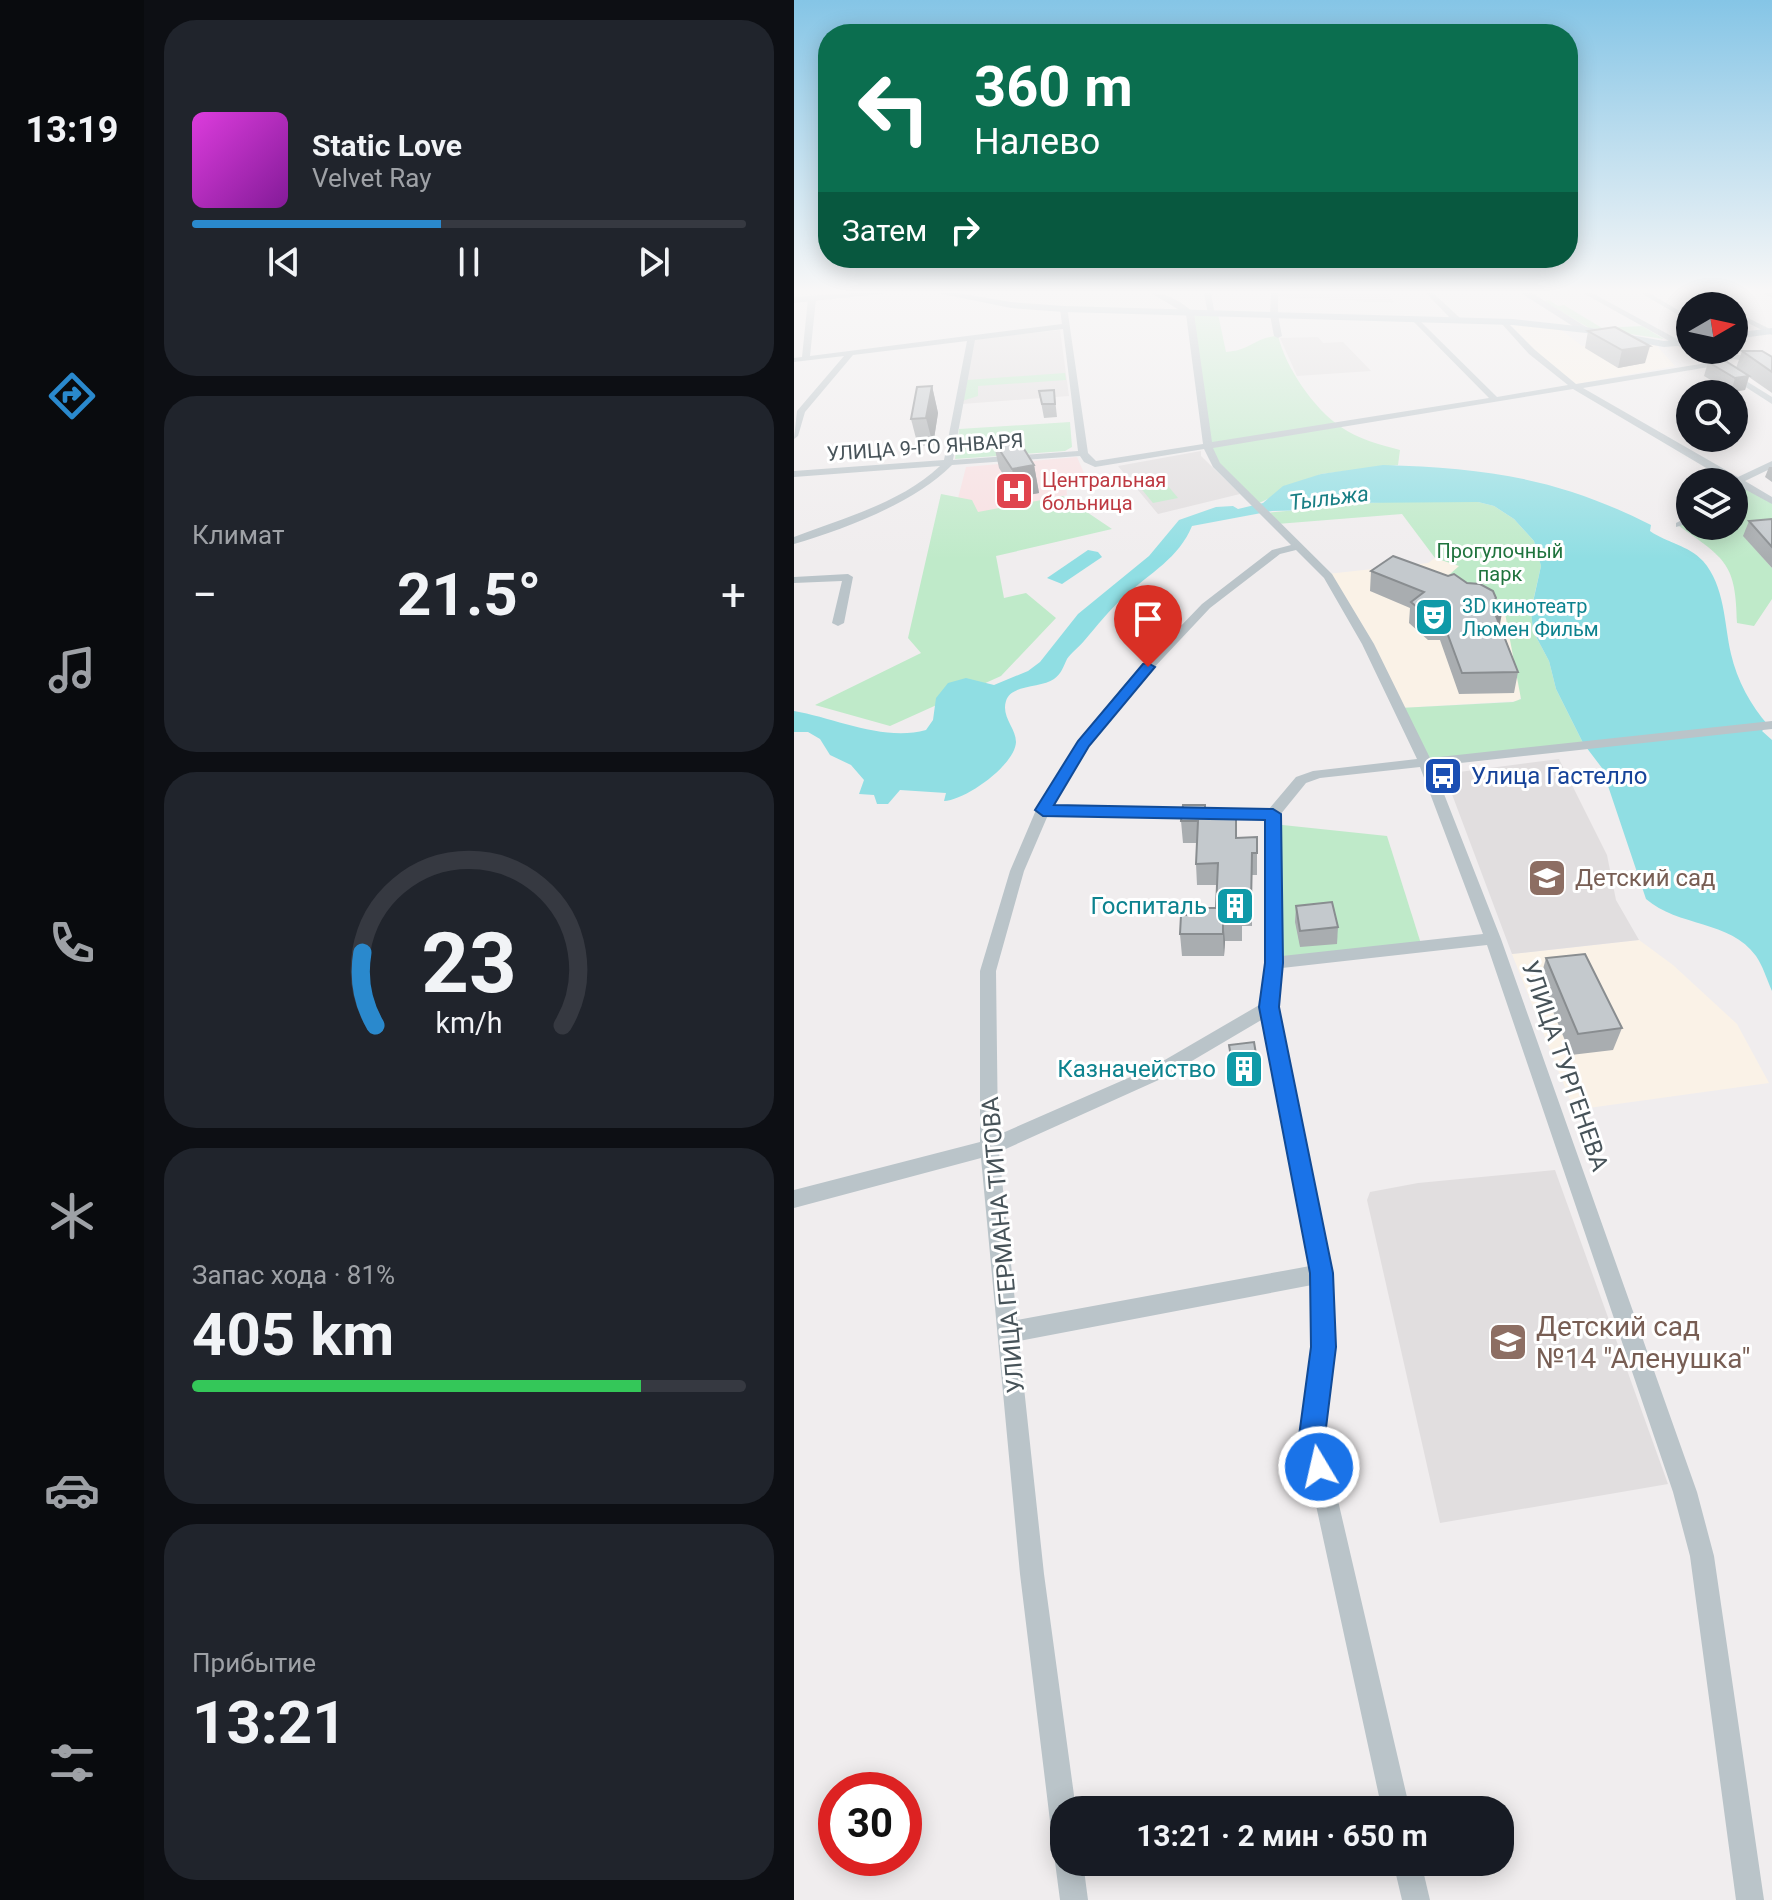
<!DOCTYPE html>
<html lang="ru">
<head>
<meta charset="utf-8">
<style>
	:root { --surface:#171b24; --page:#20242c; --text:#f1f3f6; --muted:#9ea1a6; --line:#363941; --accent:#2a89cd }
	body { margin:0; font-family:Roboto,sans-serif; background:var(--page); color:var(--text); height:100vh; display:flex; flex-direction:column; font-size:30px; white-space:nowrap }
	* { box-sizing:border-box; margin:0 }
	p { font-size:26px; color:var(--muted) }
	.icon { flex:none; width:44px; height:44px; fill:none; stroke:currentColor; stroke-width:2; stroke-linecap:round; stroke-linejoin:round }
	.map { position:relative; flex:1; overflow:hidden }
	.panel { display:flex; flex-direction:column; gap:20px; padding:20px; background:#0d0f14; width:650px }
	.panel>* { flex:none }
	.top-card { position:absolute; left:24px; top:24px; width:760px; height:244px; border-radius:32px; box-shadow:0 4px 20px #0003; background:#0b6e4f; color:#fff; overflow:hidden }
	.needle { width:52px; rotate:81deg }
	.buttons { position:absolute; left:882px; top:292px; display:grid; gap:16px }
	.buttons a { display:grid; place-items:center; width:72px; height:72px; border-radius:50%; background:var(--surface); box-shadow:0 4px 20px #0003; font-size:40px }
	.speed { position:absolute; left:24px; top:1772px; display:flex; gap:16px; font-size:40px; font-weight:700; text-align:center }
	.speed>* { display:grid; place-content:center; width:104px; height:104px; border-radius:50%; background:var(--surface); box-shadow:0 4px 20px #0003; line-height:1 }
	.speed .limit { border:12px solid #d22; background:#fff; color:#111 }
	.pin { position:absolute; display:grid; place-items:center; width:68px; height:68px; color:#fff; margin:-82px -34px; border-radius:50% 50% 50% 0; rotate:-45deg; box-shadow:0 0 8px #0007 }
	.pin .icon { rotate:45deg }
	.me { position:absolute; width:88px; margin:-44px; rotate:351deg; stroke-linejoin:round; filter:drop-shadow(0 0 6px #0008) }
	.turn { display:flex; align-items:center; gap:28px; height:168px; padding:0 24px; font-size:36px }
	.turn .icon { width:104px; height:104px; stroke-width:2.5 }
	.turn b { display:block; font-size:56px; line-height:68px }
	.then { display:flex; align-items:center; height:76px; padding:0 24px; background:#0003; gap:16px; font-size:30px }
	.big { font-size:60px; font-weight:700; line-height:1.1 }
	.panel .card { flex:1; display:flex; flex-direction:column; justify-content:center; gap:12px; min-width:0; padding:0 28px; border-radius:32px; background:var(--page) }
	.panel .dial { align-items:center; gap:0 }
	.dial svg { height:208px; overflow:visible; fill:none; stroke:var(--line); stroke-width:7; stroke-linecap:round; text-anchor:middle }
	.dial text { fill:var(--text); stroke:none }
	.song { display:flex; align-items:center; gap:24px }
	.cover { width:96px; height:96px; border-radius:12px; background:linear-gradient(135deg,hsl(300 70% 55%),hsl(290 70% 35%)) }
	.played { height:8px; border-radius:4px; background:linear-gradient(90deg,var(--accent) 45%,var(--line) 45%) }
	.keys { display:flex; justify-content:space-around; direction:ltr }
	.heat { display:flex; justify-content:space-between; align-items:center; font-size:44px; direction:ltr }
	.charge { height:12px; border-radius:6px; background:linear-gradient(90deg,#34c759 81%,var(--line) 0) }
	.trip { position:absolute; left:256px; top:1796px; width:464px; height:80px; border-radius:32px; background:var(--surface); box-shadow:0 4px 20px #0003; font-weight:700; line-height:80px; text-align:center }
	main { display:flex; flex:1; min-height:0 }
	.tabs { display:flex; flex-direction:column; width:144px; justify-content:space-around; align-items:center; background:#090b0e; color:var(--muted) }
	.tabs .icon { width:56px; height:56px }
	.tabs .on { color:var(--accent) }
	.tabs b { font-size:36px; color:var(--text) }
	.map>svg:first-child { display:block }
	.commercial { fill:#faf2e7 }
	.education { fill:#e1dedf }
	.medical { fill:#f8dfe1 }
	.green { fill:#bfeac9 }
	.water { fill:#90dee3 }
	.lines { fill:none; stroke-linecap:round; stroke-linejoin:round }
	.street { fill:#bac4c9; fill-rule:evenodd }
	.secondary { fill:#bbc6ce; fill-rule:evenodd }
	.primary { fill:#afc1ca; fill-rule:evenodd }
	.wall { fill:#a9adb0 }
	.shaded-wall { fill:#898d90 }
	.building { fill:#c4c9cd; stroke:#898d90; stroke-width:2 }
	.route { fill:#1a73e8; stroke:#114b97; stroke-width:2 }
	.labels { text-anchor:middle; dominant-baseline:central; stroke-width:6; stroke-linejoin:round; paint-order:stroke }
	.far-street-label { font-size:20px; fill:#475359; stroke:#fff }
	.far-health-label { font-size:20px; fill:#be3a42; stroke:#fff; text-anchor:start }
	.far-park-label { font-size:20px; fill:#1f733d; stroke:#fff }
	.far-culture-label { font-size:20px; fill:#0d838f; stroke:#fff; text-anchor:start }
	.far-water-label { font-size:22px; font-style:italic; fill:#197f85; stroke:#fff }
	.transit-label { font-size:24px; fill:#164399; stroke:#fff; text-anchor:start }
	.education-label { font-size:24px; fill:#785e54; stroke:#fff; text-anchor:start }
	.culture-label { font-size:24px; fill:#0d838f; stroke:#fff; text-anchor:end }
	.street-label { font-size:24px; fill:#475359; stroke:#fff }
	.near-education-label { font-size:28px; fill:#785e54; stroke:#fff; text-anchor:start }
</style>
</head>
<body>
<main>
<nav class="tabs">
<b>13:19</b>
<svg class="icon on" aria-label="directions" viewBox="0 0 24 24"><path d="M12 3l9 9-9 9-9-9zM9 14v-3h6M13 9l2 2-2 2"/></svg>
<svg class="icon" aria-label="music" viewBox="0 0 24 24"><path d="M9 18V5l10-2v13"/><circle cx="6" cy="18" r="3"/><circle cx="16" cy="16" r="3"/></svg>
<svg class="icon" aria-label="phone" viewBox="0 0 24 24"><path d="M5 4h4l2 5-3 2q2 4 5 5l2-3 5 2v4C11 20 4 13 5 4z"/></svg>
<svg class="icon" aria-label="climate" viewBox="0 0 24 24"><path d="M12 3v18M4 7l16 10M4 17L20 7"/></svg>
<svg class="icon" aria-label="car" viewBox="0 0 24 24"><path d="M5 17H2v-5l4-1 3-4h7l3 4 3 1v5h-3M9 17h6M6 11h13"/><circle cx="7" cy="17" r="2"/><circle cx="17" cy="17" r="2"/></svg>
<svg class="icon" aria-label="filters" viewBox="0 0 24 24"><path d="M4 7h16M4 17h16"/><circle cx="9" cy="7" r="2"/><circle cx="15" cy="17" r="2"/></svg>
</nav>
<section class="panel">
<div class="card">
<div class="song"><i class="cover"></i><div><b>Static Love</b><p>Velvet Ray</p></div></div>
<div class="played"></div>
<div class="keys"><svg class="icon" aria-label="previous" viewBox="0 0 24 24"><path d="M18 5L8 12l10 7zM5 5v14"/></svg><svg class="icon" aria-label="pause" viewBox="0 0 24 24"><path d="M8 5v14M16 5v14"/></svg><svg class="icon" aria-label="next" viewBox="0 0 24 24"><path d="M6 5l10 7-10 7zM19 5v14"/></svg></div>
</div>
<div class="card"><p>Климат</p>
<div class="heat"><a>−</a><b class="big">21.5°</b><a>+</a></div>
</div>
<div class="card dial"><svg viewBox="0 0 100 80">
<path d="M14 69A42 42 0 1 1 86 69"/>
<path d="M14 69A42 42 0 0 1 9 41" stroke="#2a89cd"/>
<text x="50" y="56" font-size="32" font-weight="700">23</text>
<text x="50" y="72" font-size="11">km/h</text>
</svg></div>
<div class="card"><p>Запас хода · 81%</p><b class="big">405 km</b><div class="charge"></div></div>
<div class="card"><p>Прибытие</p><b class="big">13:21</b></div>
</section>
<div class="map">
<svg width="978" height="1900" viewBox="0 0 978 1900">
	<rect width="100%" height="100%" fill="#f0edee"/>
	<g class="commercial">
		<path d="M717 325 766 329 788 346 827 340 863 346 881 366 782 384 744 353Z"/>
		<path d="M641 558 666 566 647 582 697 600 711 613 728 695 724 701 606 708 533 574 634 563Z"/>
		<path d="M845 940 879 965 943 1024 975 1083 780 1110 718 954Z"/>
	</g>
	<g class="education">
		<path d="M484 293H594L600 303 484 297Z"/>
		<path d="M266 330 275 396 168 404 181 339Z"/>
		<path d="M524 337 529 343 549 342 577 371 503 376 486 338Z"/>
		<path d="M407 451V456L446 494 364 514 324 466Z"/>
		<path d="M765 759 813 855 822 900 845 940 718 954 653 781 665 772Z"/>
		<path d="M761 1170 874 1484 646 1523 573 1200 576 1192 624 1183Z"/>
	</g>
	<path class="medical" d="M283 457 293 480 272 486 273 495 176 517 160 514 172 467Z"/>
	<g class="green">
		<path d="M755 300 764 306 770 305 808 328 848 326 870 339 795 328 750 301Z"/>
		<path d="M396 313 424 314 432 352C456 351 461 337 484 336 492 368 520 409 547 427 564 439 587 445 606 450L604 465 527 474 463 504 415 454Z"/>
		<path d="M271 373 272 380 184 386V396L168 401 173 380Z"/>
		<path d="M276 422 278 447 271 451 161 459 165 429Z"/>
		<path d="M365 475 384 498 359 503 340 480Z"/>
		<path d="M940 483 978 501V534L950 536 978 568V599L960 626 943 623C942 564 932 559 885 526L896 519V526H940Z"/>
		<path d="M147 494 178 500 184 512 269 496 318 529 202 556 210 598 232 593 262 618 207 676 96 726 21 705 127 653 114 638Z"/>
		<path d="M608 500 684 502 700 506 720 519 740 541 747 566 737 610 739 631 755 661 762 689 789 743 630 762 606 708 719 702 727 699 711 613 697 600 646 583 665 566 641 558 608 514 483 524 472 513Z"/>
		<path d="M479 824 593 836 628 947 480 963Z"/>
	</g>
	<g class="water">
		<path d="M589 465C691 468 765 478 857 525L856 531C873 543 894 545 909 561 931 586 930 623 937 654 943 680 957 706 974 725L968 731 978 740V991C973 980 969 966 962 956 936 920 884 927 852 899L808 768 789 743 762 689 755 661 739 631 737 611 747 566 740 541 720 519 700 506 684 502 554 503 517 510 478 511 398 526C385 558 356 573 331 596 316 609 303 626 290 641 285 647 277 653 273 659 269 667 268 673 260 679 248 688 217 684 212 701 207 717 222 728 222 742 221 765 172 800 150 801L152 793 106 790 94 804H83L80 795 65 794 70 780 57 765 36 755 26 739 14 732H0V711C41 718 90 742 132 730L139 720 142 698 154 683 172 678 200 685 234 671 246 662 284 614 355 556 385 520 422 507 439 506 444 509 469 503 489 486 527 474Z"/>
		<path d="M294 550 304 552 308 557 268 584 253 578Z"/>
	</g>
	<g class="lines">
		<g class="street">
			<path d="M357 293C373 293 388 302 400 313L418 442 695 398 619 321 622 317 703 397 774 385 735 354 707 323 710 319 741 350 782 384 919 362 930 357 900 350H917L978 361V365L939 359 921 366 789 388 944 477 978 461V468L951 481 978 497V504L943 485 940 486V482H936L779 389 419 448 426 463 538 574 580 644 636 758 978 721V729L639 766 707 939 903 1492 920 1556 970 1900H942L896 1556 879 1492 693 945 488 968 483 1007 538 1273 540 1347 529 1436 616 1810H588L507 1436 518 1347V1285L225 1341 250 1574 282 1810H270V1835L260 1831 256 1821 226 1574 187 1158 0 1208V1190L186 1142V971L216 871 242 810 284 741 331 684 408 604 478 550 497 545 419 467 410 449 301 467 290 462 286 456 158 465C120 503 51 529 0 544V537C49 518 107 503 146 466L0 477V471L150 460 173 341 59 355 11 412 4 436 0 439 3 411 50 356 0 362V358L8 357 14 299 18 297 22 299 16 356 268 324 266 309 273 307 294 453 302 461 409 444 392 314ZM269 329 284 451 159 460 181 340ZM502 550 530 578 568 644 623 759 519 771 502 777 475 809 259 806 295 746 339 690 416 608 486 554ZM626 767 689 934 488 956 486 815 512 783 526 778ZM254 815 472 819V963L467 1004 357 1068 204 1135 202 971 230 871ZM469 1019 516 1266 223 1320 205 1152 369 1078Z"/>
			<path d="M410 293H417L421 316 414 314Z"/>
			<path d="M477 293H484V315L488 336 484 338 480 336 476 315Z"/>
			<path d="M632 293H639L666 318V322H660Z"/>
			<path d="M789 293H798L896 346V350H899L893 351Z"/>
			<path d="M847 293H855L896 317V322Z"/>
			<path d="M898 293H907L931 306H922Z"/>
			<path d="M969 293H978V298Z"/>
			<path d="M940 311 978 330V335L940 316Z"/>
			<path d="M936 371 978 397V404L933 375Z"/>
			<path d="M896 516V523L882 527V523Z"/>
			<path d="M54 574 59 577 50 623 44 626 38 623 48 581 0 583V577Z"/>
			<path d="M270 1850V1862H289L294 1900H266L261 1862 265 1852Z"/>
			<path d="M599 1862H627L636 1900H608Z"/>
		</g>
		<g class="secondary">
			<path d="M58 293H96L0 303V297Z"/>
			<path d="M727 293H738L797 330 788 332Z"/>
		</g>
		<g class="primary">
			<path d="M143 293H164L217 302 270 306 719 319 792 327 870 341 896 339V345L870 347 792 333 719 325 270 312 217 308Z"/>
			<path d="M978 328V334L940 339V333Z"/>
		</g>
	</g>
	<g class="wall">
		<path d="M794 331 851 363 824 368 791 348Z"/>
		<path d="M948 351 978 357V393L955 377 951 390 937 392 910 376 914 362 942 368Z"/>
		<path d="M138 386 144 413 139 445 124 446 117 419Z"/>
		<path d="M260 390 263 417 250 418 245 391Z"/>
		<path d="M199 440 240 465 245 493 224 497 205 468Z"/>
		<path d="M975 467H978V482L971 477Z"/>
		<path d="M978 519V568L949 536 955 521Z"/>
		<path d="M577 571 700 608 724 672 720 693 665 694 646 640H634L615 623 616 608 576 591Z"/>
		<path d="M442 816 443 838 463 837V875H458V926H448V941H431L430 956H388L386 934 408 915 422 908 423 885H403L402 864 403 843H389L387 821 412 817Z"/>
		<path d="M502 906 544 927 543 944 506 947 501 922Z"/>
		<path d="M752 958 828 1028 819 1050 777 1055 746 980Z"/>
		<path d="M435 1045 465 1072V1082L440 1086Z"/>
	</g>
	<g class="shaded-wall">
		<path d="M856 346 851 363 824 368 828 350Z"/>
		<path d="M955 376 951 390 937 392 941 378Z"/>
		<path d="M138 386 144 413 139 445 132 418Z"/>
		<path d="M240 465 245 493 224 497 218 469Z"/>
		<path d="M708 613 704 634 702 616Z"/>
		<path d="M458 853V926L457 904Z"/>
		<path d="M429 919 431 941 430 956 429 934Z"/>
	</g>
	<g class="building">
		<path d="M821 327 856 346 828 350 794 331Z"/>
		<path d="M948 351H968L978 357V372Z"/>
		<path d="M930 360 955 376 941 378 914 362Z"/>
		<path d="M138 386 132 418 117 419 123 387Z"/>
		<path d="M260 390 261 404H248L245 391Z"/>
		<path d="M222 436 240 465 218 469 199 440Z"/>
		<path d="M978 519V547L955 521Z"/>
		<path d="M599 556 654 576 660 574 673 583 686 584 699 591 702 598 697 606 708 613 702 616 724 672 668 673 648 619H637L617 602 630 592 577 571Z"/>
		<path d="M389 805H411V817L442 816V838L463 837V853H458L457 904H447V919H429V934H386L387 915H408V908H422L424 863 402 864 404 821H387Z"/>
		<path d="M538 902 544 927 506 931 502 906Z"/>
		<path d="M791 954 828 1028 784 1034 752 958Z"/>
		<path d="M460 1042 465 1072 440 1075 435 1045Z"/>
	</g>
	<linearGradient id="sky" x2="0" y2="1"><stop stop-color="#85c5e6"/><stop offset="0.52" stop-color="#f8f7f7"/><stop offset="1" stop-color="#f8f7f7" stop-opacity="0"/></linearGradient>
	<rect width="978" height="559" fill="url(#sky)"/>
	<path class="route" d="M354 663 361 667 295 746 260 805 479 809 487 814 489 963 485 1007 539 1273 542 1347 531 1436 538 1467 534 1477 525 1481 516 1477 505 1436 517 1347 516 1273 465 1007 471 963V820L249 816 241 810 284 741 349 664Z"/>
	<defs>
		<symbol id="hospital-square" viewBox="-11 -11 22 22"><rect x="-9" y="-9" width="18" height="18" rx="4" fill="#e0444e" stroke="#fff"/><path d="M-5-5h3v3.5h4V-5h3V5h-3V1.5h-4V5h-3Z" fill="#fff"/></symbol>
		<symbol id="theatre-square" viewBox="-11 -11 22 22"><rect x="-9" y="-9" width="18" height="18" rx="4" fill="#0f9aa8" stroke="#fff"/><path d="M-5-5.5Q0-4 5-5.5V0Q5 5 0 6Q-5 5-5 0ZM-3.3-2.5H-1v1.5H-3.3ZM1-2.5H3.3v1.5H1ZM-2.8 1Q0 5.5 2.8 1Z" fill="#fff"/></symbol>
		<symbol id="bus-square" viewBox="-11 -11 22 22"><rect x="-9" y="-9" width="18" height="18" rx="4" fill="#1a4fb4" stroke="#fff"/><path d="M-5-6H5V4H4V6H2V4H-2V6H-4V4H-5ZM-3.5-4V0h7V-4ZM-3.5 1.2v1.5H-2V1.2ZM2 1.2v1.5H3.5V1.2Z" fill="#fff"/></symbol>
		<symbol id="school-square" viewBox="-11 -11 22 22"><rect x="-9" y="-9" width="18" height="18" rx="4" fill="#8d6e63" stroke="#fff"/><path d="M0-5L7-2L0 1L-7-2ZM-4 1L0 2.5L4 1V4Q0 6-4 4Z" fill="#fff"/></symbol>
		<symbol id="building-square" viewBox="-11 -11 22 22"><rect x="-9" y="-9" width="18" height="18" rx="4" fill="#0f9aa8" stroke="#fff"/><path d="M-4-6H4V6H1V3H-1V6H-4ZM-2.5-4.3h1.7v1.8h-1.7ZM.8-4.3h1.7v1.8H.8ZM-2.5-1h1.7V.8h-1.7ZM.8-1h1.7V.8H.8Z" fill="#fff"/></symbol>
	</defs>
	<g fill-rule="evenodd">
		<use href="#hospital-square" x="198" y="469" width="44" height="44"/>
		<use href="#theatre-square" x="618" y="595" width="44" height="44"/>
		<use href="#bus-square" x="627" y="754" width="44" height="44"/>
		<use href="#school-square" x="731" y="856" width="44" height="44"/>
		<use href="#building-square" x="419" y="884" width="44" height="44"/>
		<use href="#building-square" x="428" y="1047" width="44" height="44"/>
		<use href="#school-square" x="692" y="1320" width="44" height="44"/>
	</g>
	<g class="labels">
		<g class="far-street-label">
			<text transform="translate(131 447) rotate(-4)">УЛИЦА 9-ГО ЯНВАРЯ</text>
		</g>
		<g class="far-health-label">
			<text x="248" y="480">Центральная<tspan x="248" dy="23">больница</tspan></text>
		</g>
		<g class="far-park-label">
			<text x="706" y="551">Прогулочный<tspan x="706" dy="23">парк</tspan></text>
		</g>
		<g class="far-culture-label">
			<text x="668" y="606">3D кинотеатр<tspan x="668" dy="23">Люмен Фильм</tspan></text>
		</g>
		<g class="far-water-label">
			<text transform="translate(535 498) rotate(-7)">Тыльжа</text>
		</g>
		<g class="transit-label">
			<text x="677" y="776">Улица Гастелло</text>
		</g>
		<g class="education-label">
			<text x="781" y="878">Детский сад</text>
		</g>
		<g class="culture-label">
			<text x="413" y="906">Госпиталь</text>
			<text x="422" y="1069">Казначейство</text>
		</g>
		<g class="street-label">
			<text transform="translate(771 1066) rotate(71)">УЛИЦА ТУРГЕНЕВА</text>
			<text transform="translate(209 1245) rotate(-95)">УЛИЦА ГЕРМАНА ТИТОВА</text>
		</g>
		<g class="near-education-label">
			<text x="742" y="1326">Детский сад<tspan x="742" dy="32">№14 "Аленушка"</tspan></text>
		</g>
	</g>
</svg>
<div class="buttons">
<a><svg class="needle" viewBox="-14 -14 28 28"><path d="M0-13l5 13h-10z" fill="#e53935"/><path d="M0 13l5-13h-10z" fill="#9ea1a6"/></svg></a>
<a><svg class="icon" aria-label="search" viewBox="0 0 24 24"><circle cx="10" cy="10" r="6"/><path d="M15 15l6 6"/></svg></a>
<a><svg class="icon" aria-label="layers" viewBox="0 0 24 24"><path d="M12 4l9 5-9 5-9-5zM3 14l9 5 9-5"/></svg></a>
</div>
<div class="speed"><div class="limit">30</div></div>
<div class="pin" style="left:354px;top:667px;background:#d93025"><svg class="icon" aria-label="arrive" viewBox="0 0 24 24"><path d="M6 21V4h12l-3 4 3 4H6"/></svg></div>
<svg class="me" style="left:525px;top:1467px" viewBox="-20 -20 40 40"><circle r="17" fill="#1a73e8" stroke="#fff" stroke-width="3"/><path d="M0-11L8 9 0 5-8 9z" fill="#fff"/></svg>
<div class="trip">13:21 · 2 мин · 650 m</div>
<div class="top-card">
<div class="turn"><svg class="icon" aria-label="left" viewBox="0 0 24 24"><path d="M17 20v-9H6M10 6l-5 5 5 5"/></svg><div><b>360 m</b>Налево</div></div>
<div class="then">Затем<svg class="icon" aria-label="right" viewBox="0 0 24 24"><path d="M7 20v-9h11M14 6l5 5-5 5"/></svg></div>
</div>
</div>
</main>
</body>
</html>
